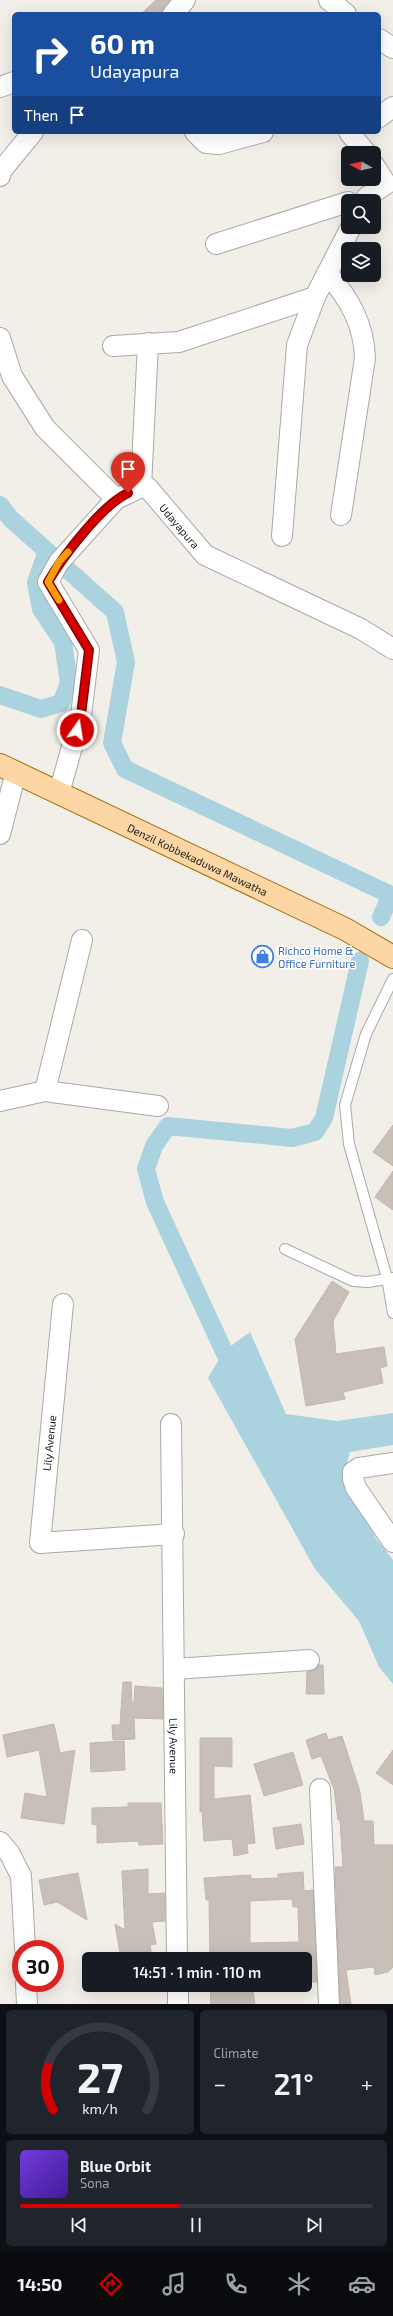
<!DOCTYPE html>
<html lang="en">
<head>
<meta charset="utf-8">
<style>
	:root { --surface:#171b24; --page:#20242c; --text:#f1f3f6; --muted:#9ea1a6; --line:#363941; --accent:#d40000 }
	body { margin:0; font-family:"Exo 2",sans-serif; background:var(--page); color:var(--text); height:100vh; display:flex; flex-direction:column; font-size:15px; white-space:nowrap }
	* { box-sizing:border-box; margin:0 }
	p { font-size:13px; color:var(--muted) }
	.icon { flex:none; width:22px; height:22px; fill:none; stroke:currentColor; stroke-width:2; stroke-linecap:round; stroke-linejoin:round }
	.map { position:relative; height:2004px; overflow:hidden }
	.panel { display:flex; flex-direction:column; gap:6px; padding:6px; background:#0d0f14; flex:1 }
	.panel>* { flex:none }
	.banner { position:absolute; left:12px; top:12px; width:369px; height:122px; border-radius:6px; box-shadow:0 4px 16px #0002; background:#1a4fa0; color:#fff; overflow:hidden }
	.needle { width:26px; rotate:278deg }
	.tools { position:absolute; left:341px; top:146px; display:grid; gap:8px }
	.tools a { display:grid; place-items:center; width:40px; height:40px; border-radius:6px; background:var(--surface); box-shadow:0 4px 16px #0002; font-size:20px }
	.speed { position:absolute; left:12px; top:1940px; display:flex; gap:8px; font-size:20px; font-weight:700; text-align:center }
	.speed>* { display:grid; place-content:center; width:52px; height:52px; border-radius:50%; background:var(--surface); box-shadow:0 4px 16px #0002; line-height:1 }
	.speed .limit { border:6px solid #d22; background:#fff; color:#111 }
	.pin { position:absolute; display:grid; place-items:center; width:34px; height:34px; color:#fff; margin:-41px -17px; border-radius:50% 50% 50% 0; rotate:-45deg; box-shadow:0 0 4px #0007 }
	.pin .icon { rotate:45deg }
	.me { position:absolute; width:44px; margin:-22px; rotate:13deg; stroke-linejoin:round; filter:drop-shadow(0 0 3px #0008) }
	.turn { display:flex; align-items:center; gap:14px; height:84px; padding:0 12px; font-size:18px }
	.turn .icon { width:52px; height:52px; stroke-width:2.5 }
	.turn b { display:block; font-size:28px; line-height:34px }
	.then { display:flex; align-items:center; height:38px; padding:0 12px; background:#0003; gap:8px; font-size:15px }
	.big { font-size:30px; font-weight:600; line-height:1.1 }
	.panel .widget { flex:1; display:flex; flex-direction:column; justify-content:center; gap:6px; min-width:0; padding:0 14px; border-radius:6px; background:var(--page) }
	.panel .dial { align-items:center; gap:0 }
	.dial svg { height:104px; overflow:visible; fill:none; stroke:var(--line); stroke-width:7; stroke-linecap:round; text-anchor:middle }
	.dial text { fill:var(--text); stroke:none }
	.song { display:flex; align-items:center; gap:12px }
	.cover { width:48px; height:48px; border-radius:6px; background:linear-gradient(135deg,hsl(260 70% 55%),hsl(260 70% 35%)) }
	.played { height:4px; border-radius:2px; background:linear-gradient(90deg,var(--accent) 45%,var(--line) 45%) }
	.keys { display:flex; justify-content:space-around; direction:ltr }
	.heat { display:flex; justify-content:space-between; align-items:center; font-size:22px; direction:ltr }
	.panel .tiles { flex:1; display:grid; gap:6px; grid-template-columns:1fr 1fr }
	.widget:last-child { grid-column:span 2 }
	.trip { position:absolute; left:82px; top:1952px; width:230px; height:40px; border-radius:6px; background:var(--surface); box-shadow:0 4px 16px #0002; font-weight:600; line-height:40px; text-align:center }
	.tabs { display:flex; height:64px; justify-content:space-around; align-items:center; background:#090b0e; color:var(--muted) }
	.tabs .icon { width:28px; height:28px }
	.tabs .current { color:var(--accent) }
	.tabs b { font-size:18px; color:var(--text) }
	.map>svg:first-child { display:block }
	.water { fill:#aad3df }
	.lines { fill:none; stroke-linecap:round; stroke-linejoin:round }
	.canal { stroke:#aad3df; stroke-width:18 }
	.building { fill:#c7bfb8; stroke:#c4b6ab; fill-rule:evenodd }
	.lane-casing { stroke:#a9a9a9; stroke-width:12 }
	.street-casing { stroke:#a9a9a9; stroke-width:22 }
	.primary-casing { stroke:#a06b00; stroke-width:24 }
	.lane { stroke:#fff; stroke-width:10 }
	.street { stroke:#fff; stroke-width:20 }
	.primary { stroke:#fcd6a4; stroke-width:22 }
	.route-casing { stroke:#8a0000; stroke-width:10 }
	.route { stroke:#d40000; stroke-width:7 }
	.slow { stroke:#f59e0b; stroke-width:7 }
	.labels { text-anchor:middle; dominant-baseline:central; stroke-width:3; stroke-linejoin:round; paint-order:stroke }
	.street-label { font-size:11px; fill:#222; stroke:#fff }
	.shop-label { font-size:11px; fill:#366cbe; stroke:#fff; text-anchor:start }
</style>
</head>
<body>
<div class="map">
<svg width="393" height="2004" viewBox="0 0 393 2004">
	<rect width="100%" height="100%" fill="#f2efe9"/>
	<path class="water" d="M250 1332 286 1414 337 1421 393 1413V1445L350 1452 343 1478 377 1540 393 1560V1684L379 1667 359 1621 315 1569 208 1378 224 1351Z"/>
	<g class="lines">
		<g class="canal">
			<path d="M0 505 11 519 115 612 126 662 112 743 125 769 393 896"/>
			<path d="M0 695 41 709 61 703 69 683 63 642 41 609 36 583 47 551"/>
			<path d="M381 917 391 895"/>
			<path d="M234 1373 155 1202 146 1169 154 1146 168 1126 292 1138 315 1132 324 1118 360 961"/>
		</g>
	</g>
	<g class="building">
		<path d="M156 0H170L164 7 162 14H141Z"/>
		<path d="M393 1125V1166L373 1152Z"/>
		<path d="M393 1171V1210L375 1197Z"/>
		<path d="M332 1281 349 1292 333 1321 336 1354 384 1347 387 1366 380 1368 383 1383 343 1392 345 1399 306 1406 295 1339Z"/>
		<path d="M319 1665H323L324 1694H306L307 1672 315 1670Z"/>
		<path d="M123 1682H131L132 1703H134L135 1686 162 1688 163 1719 134 1718 135 1739 113 1740 112 1725H120Z"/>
		<path d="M54 1724 60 1753 75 1750 64 1824 21 1818 25 1793 47 1797 39 1750 7 1757 3 1735Z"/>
		<path d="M326 1733 328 1740 342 1736 360 1792 364 1821H373L374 1845H393V1967L388 1972 375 1975 374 1967 346 1970 351 2004H340L335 1867H343L340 1820H338L334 1789 321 1756 312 1759 306 1740Z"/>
		<path d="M200 1738H232V1767L214 1766V1799L250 1795 255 1843 247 1844 248 1853 234 1856 232 1839 204 1841 202 1811 200 1812Z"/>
		<path d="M124 1741 125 1770 91 1772 90 1743Z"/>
		<path d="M393 1750V1785L376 1773Z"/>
		<path d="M293 1752 303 1785 264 1796 254 1764Z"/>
		<path d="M128 1803H161L163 1844 139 1845 138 1841 97 1843V1825L92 1824V1808L128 1807Z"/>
		<path d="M301 1824 304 1844 276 1849 273 1828Z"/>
		<path d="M148 1869V1894L165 1893V1921L152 1922 156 1944 150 1945 152 1959H121L115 1924 125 1930 122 1871Z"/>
		<path d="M303 1872 304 1891 313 1890 317 1982H305V1959H210L209 1900H206L204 1878 251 1875V1879L278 1878V1874ZM292 1899 293 1907H298L299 1942 250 1943V1901Z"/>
		<path d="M78 1873 87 1920 57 1902 44 1905 39 1880Z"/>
		<path d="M210 1985H252L255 2004H211Z"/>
	</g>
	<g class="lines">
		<defs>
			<g id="lane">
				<path d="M393 979 366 1034 345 1105 349 1144 387 1278 393 1313"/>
				<path d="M285 1249 353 1281 368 1282 393 1278"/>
			</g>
			<g id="street">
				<path d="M329 0 346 14"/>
				<path d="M173 14 185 0"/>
				<path d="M379 39 393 48"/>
				<path d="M0 87 14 82"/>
				<path d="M379 117 393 107"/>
				<path d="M195 132 206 143 219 144 263 132"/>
				<path d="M349 132 366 153"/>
				<path d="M0 176 1 171 33 132"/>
				<path d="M364 201 367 197 386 184 374 165"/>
				<path d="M216 244 348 202"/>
				<path d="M327 273C349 298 364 324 365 358L341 515"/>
				<path d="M0 338 12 376 45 428 116 499"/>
				<path d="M113 346 179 342 315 297"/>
				<path d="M141 487 148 343"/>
				<path d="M282 536 297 345 315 297 351 227"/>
				<path id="s1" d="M59 793 81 715 89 650 48 582 59 562 116 499 141 487 148 488 205 555 361 629 393 649"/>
				<path d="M0 834 16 772"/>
				<path d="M45 1091 82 940"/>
				<path d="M0 1101 45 1091 158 1106"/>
				<path d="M63 1304 40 1543 174 1534"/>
				<path id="s2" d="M171 1424 177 1959"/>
				<path d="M393 1463 359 1468 353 1472V1479L356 1488 393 1542"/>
				<path d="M175 1669 309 1660"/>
				<path d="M320 1789 329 2004"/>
				<path d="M0 1842 10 1854 21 1876 25 1949"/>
				<path d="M26 1983 27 2004"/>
				<path d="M178 1985V2004"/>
			</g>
			<g id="primary">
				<path id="s3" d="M0 765 345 929 393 957"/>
			</g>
		</defs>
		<use href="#lane" class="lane-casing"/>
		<use href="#street" class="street-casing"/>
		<use href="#primary" class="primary-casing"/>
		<use href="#lane" class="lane"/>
		<use href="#street" class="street"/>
		<use href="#primary" class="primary"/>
	</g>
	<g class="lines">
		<defs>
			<path id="route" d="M77 730 81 715 89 650 48 582C63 556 102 505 128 493"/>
		</defs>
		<use href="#route" class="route-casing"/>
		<use href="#route" class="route"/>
		<path class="slow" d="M59 600 48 582 59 562 68 552"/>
	</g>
	<defs>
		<symbol id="shop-ring" viewBox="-11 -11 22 22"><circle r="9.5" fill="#fff" stroke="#3f7fe0" stroke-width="1.5"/><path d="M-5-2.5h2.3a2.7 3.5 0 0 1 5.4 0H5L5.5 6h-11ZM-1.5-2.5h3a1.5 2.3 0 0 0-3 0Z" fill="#3f7fe0"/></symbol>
	</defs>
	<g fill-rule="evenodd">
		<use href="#shop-ring" x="250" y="944" width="25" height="25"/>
	</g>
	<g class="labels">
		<g class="street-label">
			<text stroke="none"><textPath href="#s1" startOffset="418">Udayapura</textPath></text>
			<text stroke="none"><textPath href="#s3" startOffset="219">Denzil Kobbekaduwa Mawatha</textPath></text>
			<text transform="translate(49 1443) rotate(-84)">Lily Avenue</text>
			<text stroke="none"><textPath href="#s2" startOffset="322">Lily Avenue</textPath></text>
		</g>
		<g class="shop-label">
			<text x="278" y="950">Richco Home &amp;<tspan x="278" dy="13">Office Furniture</tspan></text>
		</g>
	</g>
</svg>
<div class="tools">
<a><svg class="needle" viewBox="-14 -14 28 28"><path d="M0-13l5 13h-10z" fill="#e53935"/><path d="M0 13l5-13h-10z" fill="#9ea1a6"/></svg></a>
<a><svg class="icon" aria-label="search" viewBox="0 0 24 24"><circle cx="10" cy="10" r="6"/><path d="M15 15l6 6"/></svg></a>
<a><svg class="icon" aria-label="layers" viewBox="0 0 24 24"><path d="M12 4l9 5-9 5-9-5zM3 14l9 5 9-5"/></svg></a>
</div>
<div class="speed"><div class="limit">30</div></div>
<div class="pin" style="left:128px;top:493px;background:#d93025"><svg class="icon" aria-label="arrive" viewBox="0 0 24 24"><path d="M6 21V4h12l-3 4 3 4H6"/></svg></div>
<svg class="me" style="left:77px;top:730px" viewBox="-20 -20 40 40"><circle r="17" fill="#d40000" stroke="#fff" stroke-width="3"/><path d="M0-11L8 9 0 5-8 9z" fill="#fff"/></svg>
<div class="trip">14:51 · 1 min · 110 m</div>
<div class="banner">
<div class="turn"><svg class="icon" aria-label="right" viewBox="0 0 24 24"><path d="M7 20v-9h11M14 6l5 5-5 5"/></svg><div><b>60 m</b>Udayapura</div></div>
<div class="then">Then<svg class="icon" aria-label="arrive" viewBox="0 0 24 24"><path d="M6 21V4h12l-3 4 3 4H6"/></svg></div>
</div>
</div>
<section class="panel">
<div class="tiles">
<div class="widget dial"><svg viewBox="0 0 100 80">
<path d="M14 69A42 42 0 1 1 86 69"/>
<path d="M14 69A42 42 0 0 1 10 36" stroke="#d40000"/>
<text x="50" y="56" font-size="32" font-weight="700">27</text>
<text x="50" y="72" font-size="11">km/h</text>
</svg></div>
<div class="widget"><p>Climate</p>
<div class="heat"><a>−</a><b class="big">21°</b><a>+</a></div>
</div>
<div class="widget">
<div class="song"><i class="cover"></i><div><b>Blue Orbit</b><p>Sona</p></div></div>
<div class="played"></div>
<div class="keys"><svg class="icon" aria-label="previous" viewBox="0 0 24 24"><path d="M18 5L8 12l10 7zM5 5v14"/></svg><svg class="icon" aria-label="pause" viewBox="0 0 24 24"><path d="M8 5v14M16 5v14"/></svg><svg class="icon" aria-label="next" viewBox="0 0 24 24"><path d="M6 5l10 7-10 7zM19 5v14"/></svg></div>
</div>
</div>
</section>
<nav class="tabs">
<b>14:50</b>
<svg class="icon current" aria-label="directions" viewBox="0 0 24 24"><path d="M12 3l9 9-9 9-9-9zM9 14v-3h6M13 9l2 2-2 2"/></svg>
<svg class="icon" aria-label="music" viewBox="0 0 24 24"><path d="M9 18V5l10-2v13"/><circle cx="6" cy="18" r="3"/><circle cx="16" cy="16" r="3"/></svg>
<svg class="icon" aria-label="phone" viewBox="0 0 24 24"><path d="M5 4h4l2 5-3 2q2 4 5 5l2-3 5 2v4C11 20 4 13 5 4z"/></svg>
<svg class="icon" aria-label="climate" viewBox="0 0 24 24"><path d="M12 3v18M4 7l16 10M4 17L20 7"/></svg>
<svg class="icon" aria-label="car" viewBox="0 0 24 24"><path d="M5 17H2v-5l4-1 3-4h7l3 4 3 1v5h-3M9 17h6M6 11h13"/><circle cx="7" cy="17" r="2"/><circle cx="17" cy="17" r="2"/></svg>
</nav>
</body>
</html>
